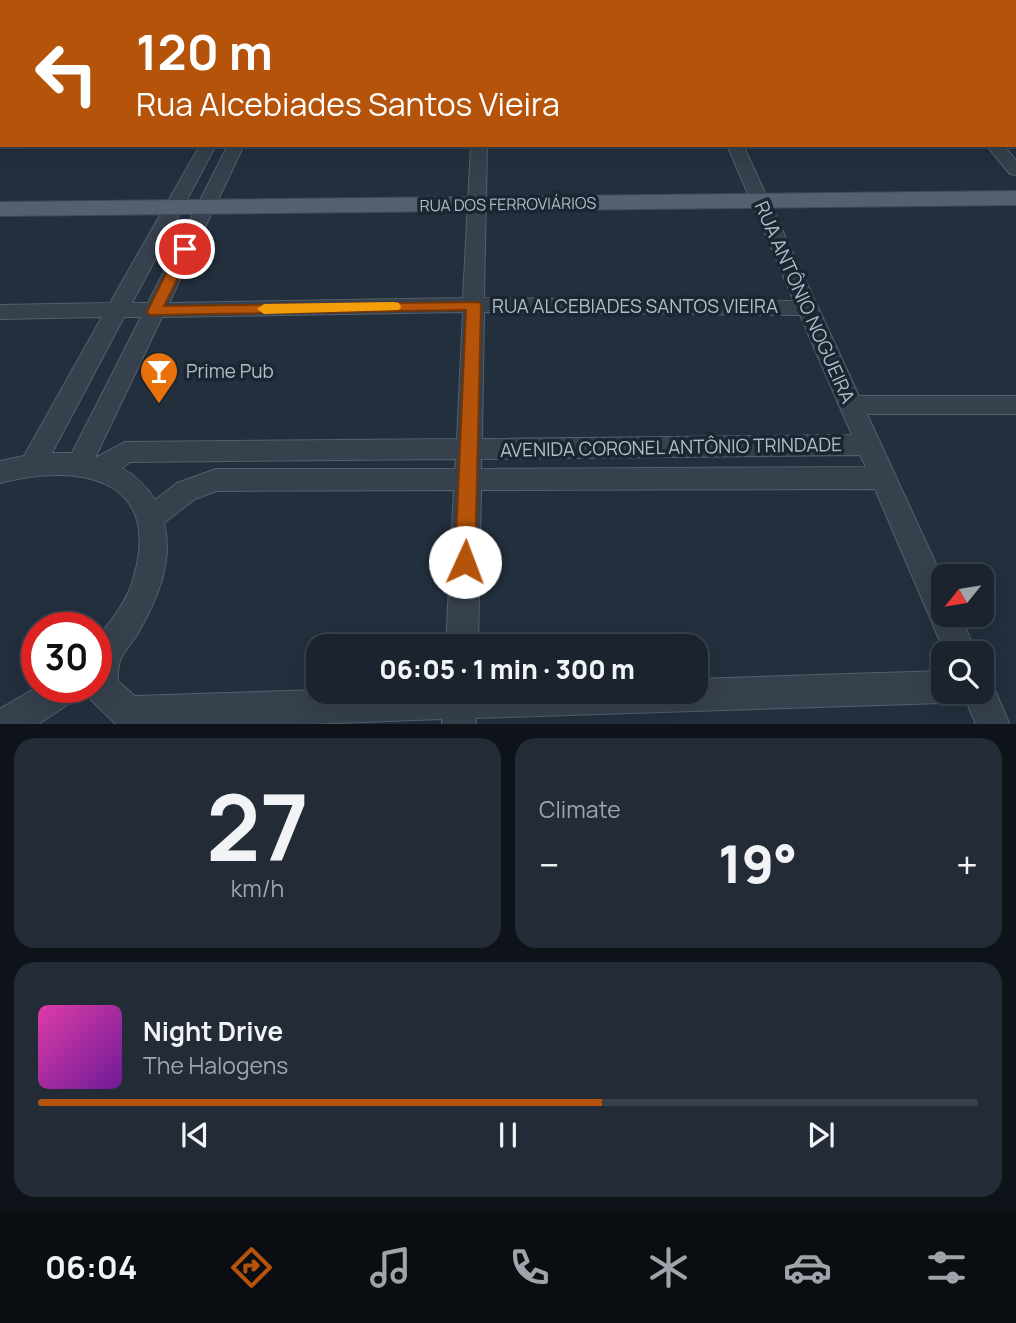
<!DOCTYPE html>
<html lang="en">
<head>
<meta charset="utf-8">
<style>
	:root { --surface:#1a232e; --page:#232b36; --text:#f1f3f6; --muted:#9fa4aa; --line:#38404a; --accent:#b45309 }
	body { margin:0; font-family:Manrope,sans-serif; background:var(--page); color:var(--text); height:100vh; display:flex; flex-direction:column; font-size:26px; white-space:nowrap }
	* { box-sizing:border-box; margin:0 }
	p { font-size:23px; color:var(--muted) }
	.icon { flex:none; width:38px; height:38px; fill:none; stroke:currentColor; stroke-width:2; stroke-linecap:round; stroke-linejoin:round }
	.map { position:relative; height:724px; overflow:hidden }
	.sheet { display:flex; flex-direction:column; gap:14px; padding:14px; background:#0e1319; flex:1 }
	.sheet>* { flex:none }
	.hud { position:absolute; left:0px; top:0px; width:1017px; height:147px; box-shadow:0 7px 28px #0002,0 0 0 2px var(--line); background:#b45309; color:#fff; overflow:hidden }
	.needle { width:46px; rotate:240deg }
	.controls { position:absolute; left:931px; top:564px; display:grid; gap:14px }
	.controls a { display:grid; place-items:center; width:63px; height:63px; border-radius:14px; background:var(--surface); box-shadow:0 7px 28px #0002,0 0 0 2px var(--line); font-size:35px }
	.speed { position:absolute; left:21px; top:612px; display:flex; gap:14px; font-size:35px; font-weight:700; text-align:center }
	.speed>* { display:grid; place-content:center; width:91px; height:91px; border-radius:50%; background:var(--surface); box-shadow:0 7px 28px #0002,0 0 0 2px var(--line); line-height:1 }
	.speed .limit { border:10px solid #d22; background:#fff; color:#111 }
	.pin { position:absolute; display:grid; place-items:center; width:60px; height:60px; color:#fff; margin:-30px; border:4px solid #fff; border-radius:50%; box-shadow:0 2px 7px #0007 }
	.me { position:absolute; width:77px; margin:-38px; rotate:2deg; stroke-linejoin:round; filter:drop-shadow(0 0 5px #0008) }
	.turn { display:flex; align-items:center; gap:24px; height:147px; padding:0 21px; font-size:32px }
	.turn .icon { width:91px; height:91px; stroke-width:2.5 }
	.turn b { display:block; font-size:49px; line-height:60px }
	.big { font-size:52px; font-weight:800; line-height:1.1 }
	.sheet .widget { flex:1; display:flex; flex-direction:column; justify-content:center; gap:10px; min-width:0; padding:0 24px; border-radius:21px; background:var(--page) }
	.sheet .dial { align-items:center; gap:0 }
	.dial b { font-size:91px; line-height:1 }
	.song { display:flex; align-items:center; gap:21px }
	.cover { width:84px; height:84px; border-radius:10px; background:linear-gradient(135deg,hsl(320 70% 55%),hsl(280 70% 35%)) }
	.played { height:7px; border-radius:4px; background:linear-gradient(90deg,var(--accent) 60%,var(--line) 60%) }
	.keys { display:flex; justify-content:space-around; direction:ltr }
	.heat { display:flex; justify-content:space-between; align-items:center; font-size:38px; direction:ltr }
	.sheet .tiles { flex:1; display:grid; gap:14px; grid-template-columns:1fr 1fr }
	.widget:last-child { grid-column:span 2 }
	.trip { position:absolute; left:306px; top:634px; width:402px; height:70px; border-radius:21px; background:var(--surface); box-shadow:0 7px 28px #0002,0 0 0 2px var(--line); font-weight:800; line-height:70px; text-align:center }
	.menu { display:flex; height:112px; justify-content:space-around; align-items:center; background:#0a0e12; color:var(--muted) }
	.menu .icon { width:49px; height:49px }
	.menu .on { color:var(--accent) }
	.menu b { font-size:32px; color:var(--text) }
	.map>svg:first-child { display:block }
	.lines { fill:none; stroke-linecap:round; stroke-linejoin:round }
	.minor-casing { stroke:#545f6b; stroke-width:2 }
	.major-casing { stroke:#3f4a56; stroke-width:2 }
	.minor { fill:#36414d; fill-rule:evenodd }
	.major { fill:#54606d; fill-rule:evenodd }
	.route { fill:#b45309; stroke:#753606; stroke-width:2 }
	.slow { fill:#f59e0b }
	.labels { text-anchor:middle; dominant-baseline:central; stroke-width:7; stroke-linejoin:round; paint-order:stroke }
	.far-street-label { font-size:16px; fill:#b1bcc9; stroke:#1b2632 }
	.street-label { font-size:19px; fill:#b1bcc9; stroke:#1b2632 }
	.poi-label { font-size:19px; fill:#b1bcc9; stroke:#1b2632; text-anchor:start }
</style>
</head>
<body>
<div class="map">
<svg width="1016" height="725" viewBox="0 0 1016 725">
	<rect width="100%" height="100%" fill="#222f3d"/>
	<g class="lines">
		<defs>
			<g id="minor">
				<path d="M94 0H107L93 2Z"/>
				<path d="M283 0H295L282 2Z"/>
				<path d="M302 0H314L301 2Z"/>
				<rect x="477" y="0" width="12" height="2"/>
				<path d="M663 0H675L676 2H664Z"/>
				<path d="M763 0H776L777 2H764Z"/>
				<path d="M854 0H866L867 2H855Z"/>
				<rect x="1015" y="21" width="1" height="8"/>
				<path d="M0 90H2L0 100Z"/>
				<rect x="0" y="129" width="2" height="10"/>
				<path d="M200 145H216L132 303H148L228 145H244L169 303 463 298 471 145H487L484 298 794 301 727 145H743L859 396H1016V414H867L943 579V614H959L977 653H945L875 489 481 490 478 646H446L454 490 217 491 195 499 164 523C174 561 157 600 138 633 125 654 117 655 118 681L135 696 318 690 696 691V679L943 671V691H957L954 698 943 703 476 718V725H442V719L286 725H117L91 700 86 688H96C96 676 93 650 96 640 98 634 106 628 109 623 120 609 130 593 134 576 163 475 74 463 0 483V461L24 456 102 317 0 319V305L110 303ZM463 312 457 439 125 442 95 458 162 317ZM484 312 800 315 852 435 482 439ZM124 317H141L72 453H52ZM860 455 866 467 481 469V459ZM456 459 455 469H216L177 483 155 500C146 485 136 476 122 468L130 462Z"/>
				<path d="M986 145H1003L1016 160V175L1010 174Z"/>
				<path d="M982 676 990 679 1010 725H976L962 691H982Z"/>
				<path d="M37 687 81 688 76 699 37 725H0V709Z"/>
			</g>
			<g id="major">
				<rect x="1015" y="64" width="1" height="10"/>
				<rect x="0" y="67" width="2" height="12"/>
				<path d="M1016 191V205L0 216V202Z"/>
			</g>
		</defs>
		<use href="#minor" class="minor-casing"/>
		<use href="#major" class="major-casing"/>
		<use href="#minor" class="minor"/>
		<use href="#major" class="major"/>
	</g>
	<path class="route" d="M185 245 192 249 164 306 479 302 481 305 475 562 472 569 465 571 458 569 455 562 466 310 149 315 147 312 178 249Z"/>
	<path class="slow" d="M394 302 399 303 401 307 399 310 264 314 257 309 264 304Z"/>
	<defs>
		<symbol id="bar-pin" viewBox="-11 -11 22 30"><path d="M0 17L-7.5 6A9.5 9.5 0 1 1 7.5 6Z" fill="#e8710a" stroke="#1b2632"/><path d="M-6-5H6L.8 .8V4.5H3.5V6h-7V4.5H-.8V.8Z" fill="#fff"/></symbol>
	</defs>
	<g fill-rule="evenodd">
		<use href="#bar-pin" x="137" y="349" width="44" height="60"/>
	</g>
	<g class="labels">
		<g class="far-street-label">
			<text transform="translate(508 204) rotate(-1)">RUA DOS FERROVIÁRIOS</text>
		</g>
		<g class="street-label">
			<text transform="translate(805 302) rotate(66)">RUA ANTÔNIO NOGUEIRA</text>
			<text x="635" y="306">RUA ALCEBIADES SANTOS VIEIRA</text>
			<text transform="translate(671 447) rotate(-1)">AVENIDA CORONEL ANTÔNIO TRINDADE</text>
		</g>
		<g class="poi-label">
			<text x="186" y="371">Prime Pub</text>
		</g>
	</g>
</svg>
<div class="controls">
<a><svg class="needle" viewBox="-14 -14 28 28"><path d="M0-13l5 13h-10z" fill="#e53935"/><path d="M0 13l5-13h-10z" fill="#9fa4aa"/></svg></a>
<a><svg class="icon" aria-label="search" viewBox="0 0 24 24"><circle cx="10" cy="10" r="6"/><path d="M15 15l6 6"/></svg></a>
</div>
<div class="speed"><div class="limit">30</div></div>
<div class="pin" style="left:185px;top:249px;background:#d93025"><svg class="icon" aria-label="arrive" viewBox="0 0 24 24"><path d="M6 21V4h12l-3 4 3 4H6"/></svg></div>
<svg class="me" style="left:465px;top:562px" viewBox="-20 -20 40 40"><circle r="19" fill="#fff"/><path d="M0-13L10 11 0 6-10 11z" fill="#b45309"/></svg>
<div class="trip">06:05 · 1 min · 300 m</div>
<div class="hud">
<div class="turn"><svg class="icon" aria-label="left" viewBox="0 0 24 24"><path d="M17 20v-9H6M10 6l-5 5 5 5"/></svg><div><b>120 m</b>Rua Alcebiades Santos Vieira</div></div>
</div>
</div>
<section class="sheet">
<div class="tiles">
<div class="widget dial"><b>27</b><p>km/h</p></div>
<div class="widget"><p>Climate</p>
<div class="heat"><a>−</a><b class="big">19°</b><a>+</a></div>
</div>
<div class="widget">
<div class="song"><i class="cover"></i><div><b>Night Drive</b><p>The Halogens</p></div></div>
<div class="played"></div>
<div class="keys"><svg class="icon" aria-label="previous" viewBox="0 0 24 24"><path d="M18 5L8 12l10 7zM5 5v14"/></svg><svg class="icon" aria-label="pause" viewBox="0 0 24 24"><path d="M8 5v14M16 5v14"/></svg><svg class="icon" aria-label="next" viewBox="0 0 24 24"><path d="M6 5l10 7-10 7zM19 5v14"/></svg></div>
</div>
</div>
</section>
<nav class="menu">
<b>06:04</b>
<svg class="icon on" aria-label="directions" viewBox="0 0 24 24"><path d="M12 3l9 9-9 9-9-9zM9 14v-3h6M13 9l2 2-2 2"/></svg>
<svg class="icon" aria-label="music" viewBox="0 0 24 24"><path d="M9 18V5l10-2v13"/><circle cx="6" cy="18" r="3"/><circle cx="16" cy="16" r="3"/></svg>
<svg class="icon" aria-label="phone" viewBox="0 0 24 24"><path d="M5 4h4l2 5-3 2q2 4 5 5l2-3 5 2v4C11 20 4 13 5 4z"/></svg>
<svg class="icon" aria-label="climate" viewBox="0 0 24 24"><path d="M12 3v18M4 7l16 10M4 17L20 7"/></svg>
<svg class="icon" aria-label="car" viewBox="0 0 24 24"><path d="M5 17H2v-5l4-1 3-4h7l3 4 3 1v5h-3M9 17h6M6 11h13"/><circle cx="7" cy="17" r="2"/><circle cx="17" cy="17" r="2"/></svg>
<svg class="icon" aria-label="filters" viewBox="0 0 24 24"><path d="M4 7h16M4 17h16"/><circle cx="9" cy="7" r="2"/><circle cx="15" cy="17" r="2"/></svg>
</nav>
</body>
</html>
